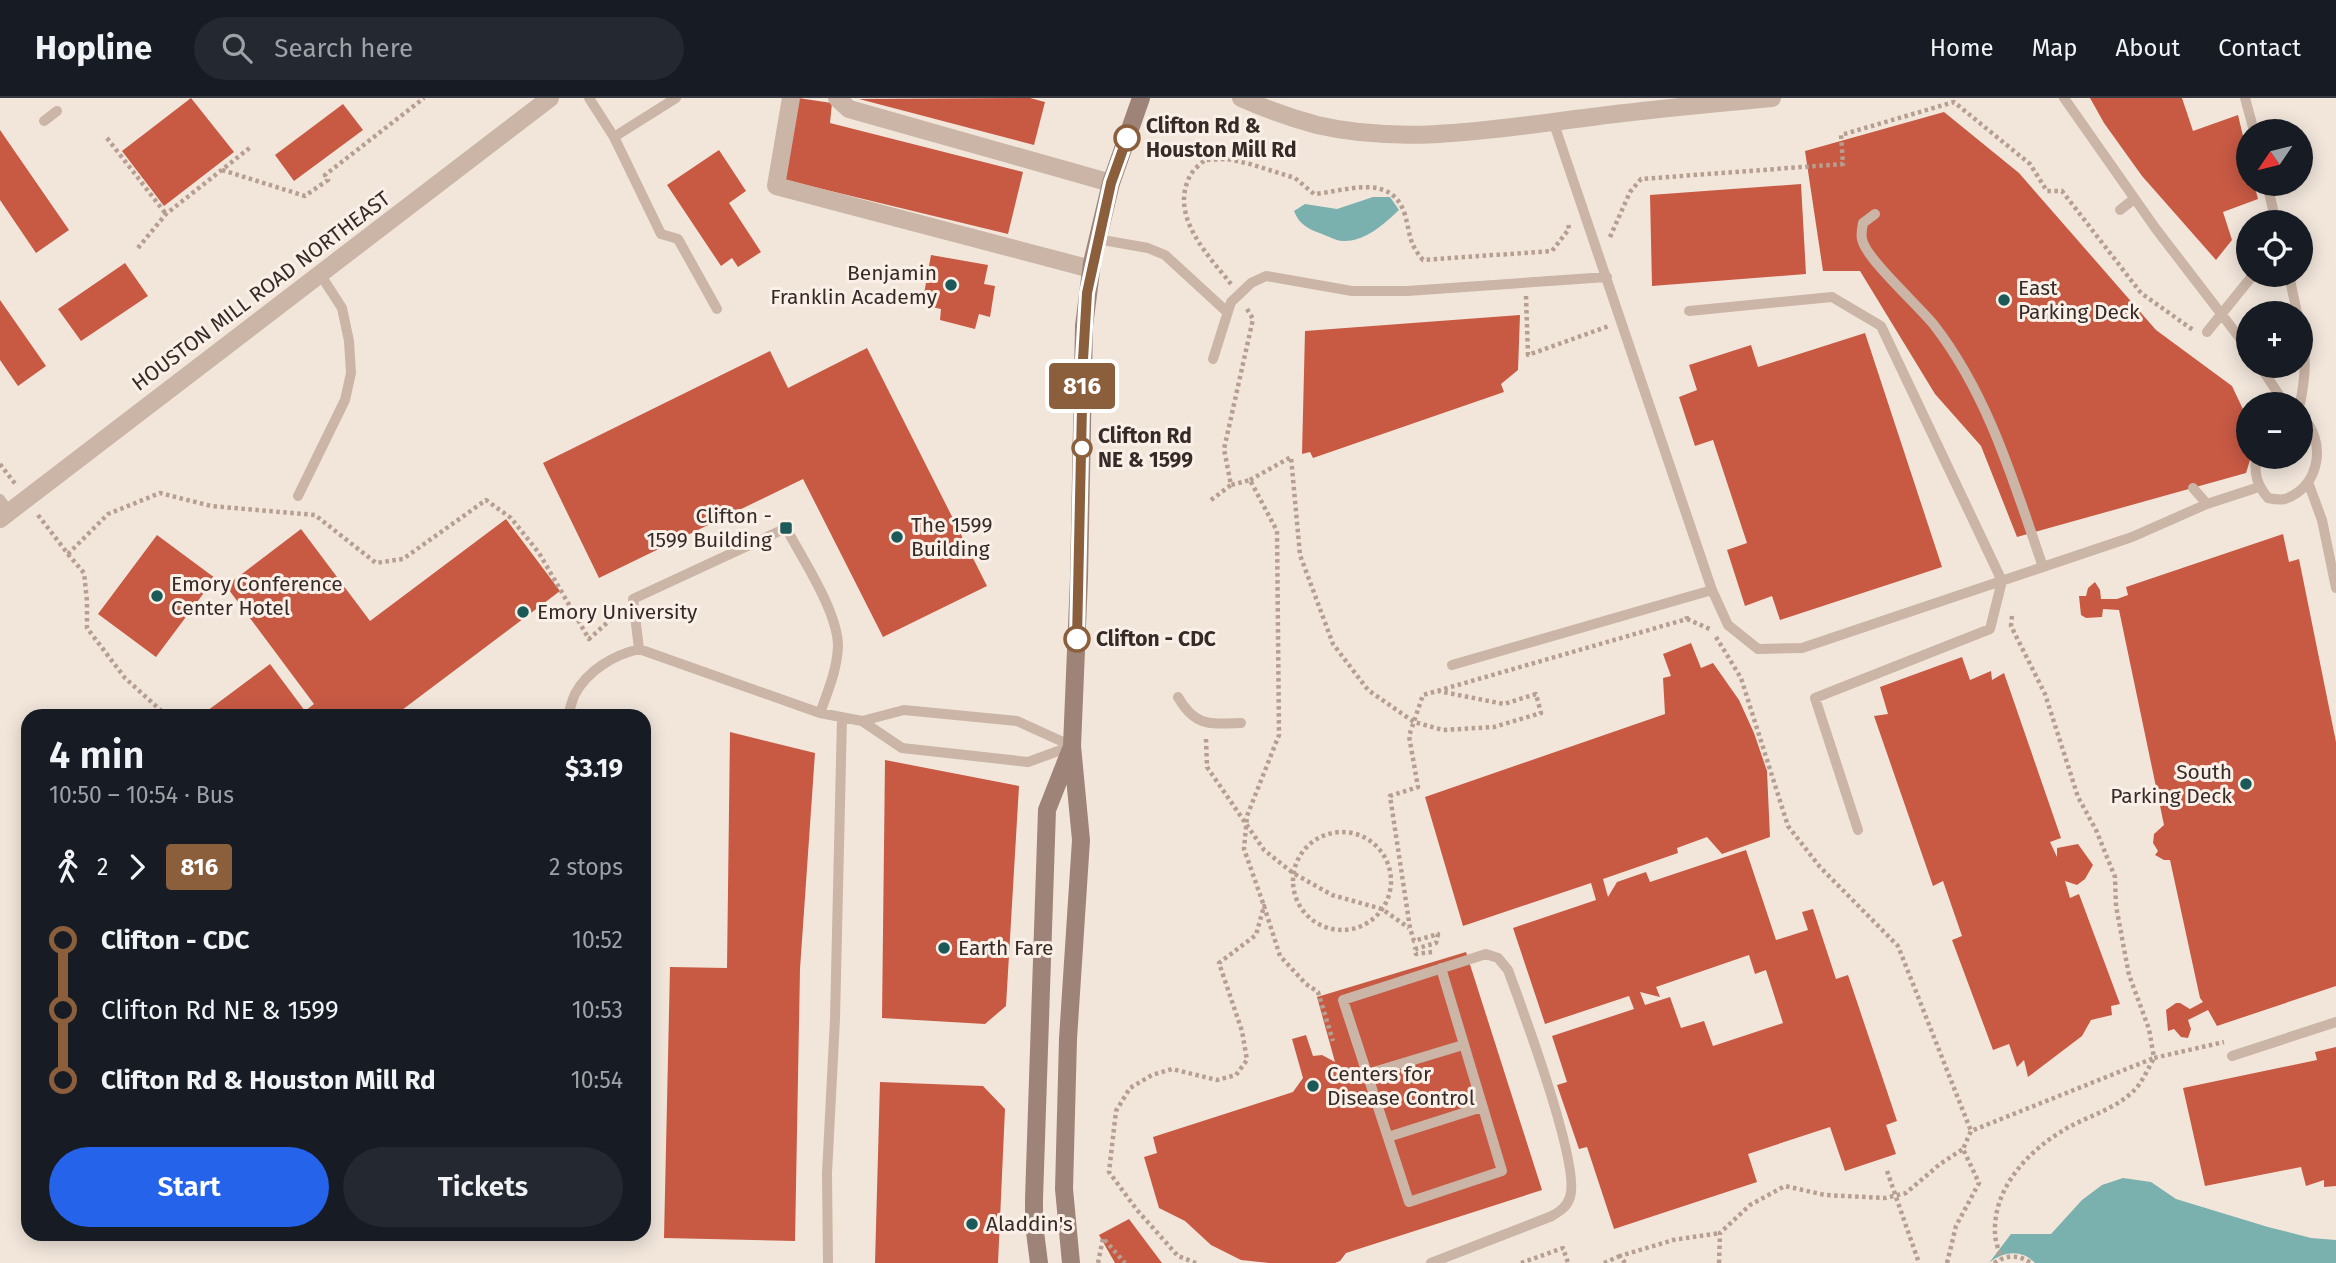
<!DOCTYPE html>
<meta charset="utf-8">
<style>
:root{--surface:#171b24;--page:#242831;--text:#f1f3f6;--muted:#9ea1a6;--line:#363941;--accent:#2563eb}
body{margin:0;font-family:"Fira Sans",sans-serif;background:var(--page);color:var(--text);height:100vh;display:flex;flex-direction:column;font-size:26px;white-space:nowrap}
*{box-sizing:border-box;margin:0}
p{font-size:23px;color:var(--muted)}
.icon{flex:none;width:38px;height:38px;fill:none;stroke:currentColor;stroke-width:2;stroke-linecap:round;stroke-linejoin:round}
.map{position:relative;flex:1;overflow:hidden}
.side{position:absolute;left:21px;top:611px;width:630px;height:532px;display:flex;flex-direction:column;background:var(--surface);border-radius:21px;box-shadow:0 4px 18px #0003}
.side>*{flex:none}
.badge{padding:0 14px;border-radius:5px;font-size:24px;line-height:46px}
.needle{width:46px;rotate:235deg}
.fabs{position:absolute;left:2236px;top:21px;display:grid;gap:14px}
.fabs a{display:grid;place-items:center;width:77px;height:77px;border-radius:50%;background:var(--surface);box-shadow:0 4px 18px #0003;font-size:35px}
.map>.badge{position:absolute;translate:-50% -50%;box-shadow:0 0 0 4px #fff}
.legs{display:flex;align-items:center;gap:10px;height:77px;padding:0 28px;font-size:23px}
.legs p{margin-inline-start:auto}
.headline{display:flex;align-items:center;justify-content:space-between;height:119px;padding:0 28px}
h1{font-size:38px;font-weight:600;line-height:52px}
.button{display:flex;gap:14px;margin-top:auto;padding:14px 28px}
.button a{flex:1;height:80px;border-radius:42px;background:var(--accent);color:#fff;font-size:28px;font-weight:600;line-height:80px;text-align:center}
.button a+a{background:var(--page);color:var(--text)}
ul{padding:0 28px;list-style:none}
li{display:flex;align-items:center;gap:24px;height:70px;font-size:26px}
li i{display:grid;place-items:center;width:10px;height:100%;margin:0 9px;background:currentColor}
li i::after{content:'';width:18px;height:18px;margin:-9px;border:5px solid;border-radius:50%;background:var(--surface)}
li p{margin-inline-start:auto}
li:first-child i{background:linear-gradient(#0000 50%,currentColor 0)}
li:last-child i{background:linear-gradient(currentColor 50%,#0000 0)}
header{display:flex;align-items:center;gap:42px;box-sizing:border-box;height:98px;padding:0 35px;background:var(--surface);border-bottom:2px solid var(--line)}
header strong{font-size:33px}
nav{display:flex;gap:38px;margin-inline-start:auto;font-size:24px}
.search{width:490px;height:63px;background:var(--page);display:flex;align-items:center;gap:18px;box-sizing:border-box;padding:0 24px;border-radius:38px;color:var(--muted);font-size:26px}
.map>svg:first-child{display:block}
</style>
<header>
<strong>Hopline</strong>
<div class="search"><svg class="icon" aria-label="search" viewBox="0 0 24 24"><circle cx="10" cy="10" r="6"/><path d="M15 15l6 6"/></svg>Search here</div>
<nav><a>Home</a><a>Map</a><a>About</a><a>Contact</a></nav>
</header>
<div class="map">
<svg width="2336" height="1165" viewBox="0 0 2336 1165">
<rect width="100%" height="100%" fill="#f2e6db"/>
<path fill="#7ab0ae" d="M1373 99H1390L1399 112C1384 126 1365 144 1343 143 1336 143 1328 138 1322 136 1308 131 1299 126 1294 113L1305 106 1337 111Z
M2123 1080 2151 1084 2176 1101 2268 1129 2311 1140 2336 1142V1165H2035C2022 1151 2003 1153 1989 1165L2011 1136H2051L2082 1102 2102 1087Z"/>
<path fill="#c85a44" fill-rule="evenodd" d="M191 0 234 54 164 108 122 53Z
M798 0 832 5 830 25 1023 74 1008 136 781 81Z
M1030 0 1045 4 1034 47 859 1Z
M2090 0H2182L2193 33 2238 17 2249 63V86H2254L2258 101 2223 114 2232 142 2216 162 2142 78 2104 25Z
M343 6 363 32 294 83 275 57Z
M1944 14 2019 75 2156 232 2232 288 2249 324V359H2251L2246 375 2017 439 1981 348 1935 296 1860 173H1823L1805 53Z
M0 32 69 132 36 155 0 102Z
M719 52 746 93 729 105 761 154 738 169 732 160 721 168 667 87Z
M1801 86 1806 176 1652 188 1650 97Z
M931 157 988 167 984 186 995 188 990 219 979 216 975 231 940 222 941 211 922 207Z
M125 165 148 198 81 243 58 211Z
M0 202 46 268 18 288 0 262Z
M1520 217 1518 272 1501 286 1504 294 1313 360 1310 354 1302 356 1305 233Z
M1865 235 1942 469 1780 522 1772 498 1745 508 1727 452 1747 445 1713 342 1695 348 1679 299 1697 292 1689 267 1751 247 1758 269Z
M867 250 987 488 883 539 803 381 599 480 543 365 770 253 788 290Z
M506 421 560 493 394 618H211L207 613 270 566 305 613 314 606 226 488 301 431 370 523Z
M2283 436 2289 464 2299 461 2336 644V888L2217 928 2208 912 2188 922 2191 931 2188 940 2181 939 2174 931 2168 933 2166 912 2176 905H2180L2190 911 2203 904 2200 900 2170 762H2164L2155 757 2158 753 2153 745 2154 736 2164 727 2119 512 2103 511 2102 519 2086 520 2081 517 2079 498H2086L2088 490 2095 484 2100 492 2101 501H2117L2128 497 2126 489Z
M157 437 215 480 156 559 98 516Z
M1691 545 1701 570 1713 565 1739 602 1754 635 1767 673 1770 739 1722 756 1707 739 1677 750 1678 755 1603 781 1608 799 1617 784 1646 774 1650 784 1746 752 1776 842 1808 832 1802 814 1813 811 1836 881 1848 877 1897 1023 1886 1027 1896 1056 1845 1073 1830 1029 1748 1056 1757 1084 1614 1131 1587 1049 1579 1051 1557 987 1567 984 1552 938 1634 911 1629 898 1545 926 1513 830 1596 802 1591 785 1463 828 1425 699 1665 616 1663 580 1671 578 1663 556ZM1749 857 1755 876 1766 872 1783 925 1713 948 1704 923 1681 930 1670 899 1645 907 1640 894 1660 899 1656 889Z
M1962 559 1970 582 1991 573 1992 582 2004 575 2061 740 2050 744 2057 759V750L2078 746 2093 767 2085 781 2077 787 2065 783 2070 800 2079 796 2120 906 2111 908 2112 917 2091 922 2082 938 2028 979 2024 962 2017 969 2009 946 1993 952 1952 842 1962 838 1943 783 1933 788 1874 618 1888 616 1880 589Z
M730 634 815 655 800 871 795 1143 664 1140 670 869 727 870Z
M885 662 1019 688 1006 908 985 926 882 920Z
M1466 854 1542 1092 1346 1155 1340 1163 1335 1165H1269L1241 1162 1211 1147 1185 1123 1159 1110 1144 1059 1157 1055 1153 1039 1293 994 1303 980 1292 941 1306 937 1313 958 1322 957 1335 964 1317 899Z
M2336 949V1088L2324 1089V1082L2306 1088 2301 1069 2205 1088 2183 990 2317 962 2315 954Z
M880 984 983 988 1005 1011 998 1165H875Z
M1129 1121 1162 1165H1115L1099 1137Z"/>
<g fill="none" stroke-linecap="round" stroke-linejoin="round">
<path stroke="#b69e91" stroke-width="4.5" stroke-dasharray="3.5 3.5" stroke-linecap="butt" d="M107 40 166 116
M222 72 305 98 328 82 325 77 424 0
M1610 139 1630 94 1641 81 1843 66 1841 37 1954 4 2030 66 2047 93H2062L2141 195 2193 232
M138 150 166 116 252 48
M1231 186C1208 157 1169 118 1190 78 1193 72 1200 66 1205 62L1227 61 1250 66 1295 80 1314 96C1347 93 1392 74 1405 117 1411 138 1408 144 1423 162L1552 153 1569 131 1568 125
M1526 198 1528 257 1609 228
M1247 211 1253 221 1224 351 1231 387 1250 382 1277 433 1279 637 1247 718 1244 751 1264 808
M0 366 16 387
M1250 382 1291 359 1300 457 1333 546 1368 592 1414 624 1443 632 1494 629 1541 615 1536 596 1504 606 1438 593
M1211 402 1231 387
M38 417 68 456 108 416 160 395 211 408 315 417 376 465 403 461 486 402 511 420 539 455 589 541 619 514
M68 456 84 475 87 503V530L125 580 167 618
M2012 518 2011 528 2045 596 2078 699 2096 732 2115 779 2116 808 2129 877 2149 931 2154 960 2224 944
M1687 521 1712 532
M1716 539 1741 580 1788 728 1820 769 1898 848 1971 1033
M1206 641 1207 669 1264 752 1293 775 1332 797 1382 811 1409 830
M1293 783a49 49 0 1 1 98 0a49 49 0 1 1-98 0Z
M1432 854 1416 856 1415 851 1436 845 1438 836 1414 843 1410 830 1390 698 1418 689 1409 638 1423 597 1687 521 1686 515
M1887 1073 1919 1165
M1098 1165 1103 1140 1125 1165
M1196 1165 1178 1158 1137 1112 1109 1074 1116 1013 1130 990 1152 977 1172 971 1217 982 1236 977 1247 962 1242 933 1219 865 1256 837 1264 808 1280 858 1306 886 1318 894 1333 943
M1521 1165 1563 1150 1568 1165
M1604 1165 1620 1158
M1625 1165 1620 1158 1673 1142 1720 1135
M1719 1165 1720 1135 1750 1107 1785 1088 1825 1097 1885 1100 1906 1095 1940 1066 1963 1051
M1947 1165 1956 1128 1979 1085 1963 1051 1971 1033 2154 960C2149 969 2144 980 2138 988 2121 1009 2091 1017 2069 1029 2031 1050 1993 1088 1995 1135 1995 1143 1999 1153 2001 1161
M1994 1165C2007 1157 2018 1156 2031 1165"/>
<path stroke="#cab5a7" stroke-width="10" d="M589 0 614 39 661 136 678 141 717 211
M2064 0 2156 131 2249 252
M2245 0 2254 33
M44 23 57 13
M1553 23 1712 492 1728 527 1758 551 1802 550 2132 439 2207 406 2259 389
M614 39 676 0
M2267 86 2276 124
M2120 112 2134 101
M1875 116 1863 125C1862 130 1861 137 1862 141 1865 160 1919 208 1934 227 1989 298 2014 385 2043 469
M1097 141 1148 150 1165 157 1226 213
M2289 177 2297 215
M1689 213 1832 199 1881 228 2002 483 1990 531 1815 600 1858 732
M2207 234 2253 177
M1213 261 1231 204 1251 185 1266 178 1352 193H1407L1607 179
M2260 268 2285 306
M2300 306C2305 281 2307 259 2301 234
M2244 320 2249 329
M2256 359C2254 376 2257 387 2268 400 2273 401 2280 402 2285 401 2321 389 2327 341 2301 318
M2308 384 2322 422 2336 490
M2193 390 2207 406
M298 398 345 302 351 275 349 243 342 210 320 176
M0 401 10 414
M1452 567 1712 492
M1178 599C1195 629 1210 626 1241 625
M820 615C828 593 837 572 838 548 838 514 802 460 786 430L633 501 639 551 820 615 862 623 902 650 1028 664 1072 648
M568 618C570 611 572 602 575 596 588 572 614 557 639 551
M862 623 904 612 1017 623 1072 648
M2232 958 2336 924
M1367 976 1463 947
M1388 1039 1482 1009
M828 1165 827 1075 835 921 842 619
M1431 1165 1552 1118C1560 1113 1567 1109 1570 1099 1581 1068 1522 910 1508 872L1498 860 1486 856 1343 902 1409 1104 1502 1073 1441 870"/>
<path stroke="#cab5a7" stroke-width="18" d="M791 0 776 88 1091 171
M837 0 849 11 1111 85
M1241 0C1266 11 1291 20 1317 27 1407 48 1501 30 1592 19 1652 11 1712 6 1772 0
M0 421 550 0"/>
<path stroke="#9e8378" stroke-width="18" d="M1039 1165 1034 1126V1101L1047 712 1071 651
M1071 1165 1064 1091 1068 941 1081 742 1072 648 1079 480 1084 228 1092 165 1111 85 1141 0"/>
</g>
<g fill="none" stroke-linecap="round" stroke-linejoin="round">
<defs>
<path id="line-1" d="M1077 541 1083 262 1087 195 1111 85 1127 40"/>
</defs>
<use href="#line-1" stroke="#fff" stroke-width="16"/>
<use href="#line-1" stroke="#8b5e3c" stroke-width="10"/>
</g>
<g fill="#fff" stroke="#8b5e3c" stroke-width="3.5">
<circle cx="1127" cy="40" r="12"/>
<circle cx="1082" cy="350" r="9"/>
<circle cx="1077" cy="541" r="12"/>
</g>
<g fill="#1c5959" stroke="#faf0e8" stroke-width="2.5">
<circle cx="951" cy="187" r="7"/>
<circle cx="2004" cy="202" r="7"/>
<rect x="779" y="423" width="14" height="14" rx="3.5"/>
<circle cx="897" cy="439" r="7"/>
<circle cx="157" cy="498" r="7"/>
<circle cx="523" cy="514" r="7"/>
<circle cx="2246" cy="686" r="7"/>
<circle cx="944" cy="850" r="7"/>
<circle cx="1313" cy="988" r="7"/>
<circle cx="972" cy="1126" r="7"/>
</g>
<g text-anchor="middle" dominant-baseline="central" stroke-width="6" stroke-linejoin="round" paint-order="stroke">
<g font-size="21" font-weight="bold" fill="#372b28" stroke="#faf0e8" text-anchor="start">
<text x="1146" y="28">Clifton Rd &amp;<tspan x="1146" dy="24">Houston Mill Rd</tspan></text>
<text x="1098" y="338">Clifton Rd<tspan x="1098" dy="24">NE &amp; 1599</tspan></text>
<text x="1096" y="541">Clifton - CDC</text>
</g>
<g font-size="21" fill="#372b28" stroke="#faf0e8" text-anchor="start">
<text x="937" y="175" text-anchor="end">Benjamin<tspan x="937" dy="24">Franklin Academy</tspan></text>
<text x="2018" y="190">East<tspan x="2018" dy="24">Parking Deck</tspan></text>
<text x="772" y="418" text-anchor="end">Clifton -<tspan x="772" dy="24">1599 Building</tspan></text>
<text x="911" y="427">The 1599<tspan x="911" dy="24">Building</tspan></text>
<text x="171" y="486">Emory Conference<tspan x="171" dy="24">Center Hotel</tspan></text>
<text x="537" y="514">Emory University</text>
<text x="2232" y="674" text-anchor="end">South<tspan x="2232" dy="24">Parking Deck</tspan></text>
<text x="958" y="850">Earth Fare</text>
<text x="1327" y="976">Centers for<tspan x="1327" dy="24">Disease Control</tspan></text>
<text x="986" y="1126">Aladdin's</text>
</g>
<g font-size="21" fill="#372b28" stroke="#faf0e8">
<text transform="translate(261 193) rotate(-37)">HOUSTON MILL ROAD NORTHEAST</text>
</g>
</g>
</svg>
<div class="fabs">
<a><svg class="needle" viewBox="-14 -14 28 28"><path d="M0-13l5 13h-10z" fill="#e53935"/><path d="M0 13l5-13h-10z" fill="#9ea1a6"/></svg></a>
<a><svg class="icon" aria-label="locate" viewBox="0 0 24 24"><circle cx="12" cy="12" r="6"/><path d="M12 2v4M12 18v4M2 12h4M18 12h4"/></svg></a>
<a>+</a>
<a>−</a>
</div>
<b class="badge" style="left:1082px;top:288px;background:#8b5e3c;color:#fff">816</b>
<section class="side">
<div class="headline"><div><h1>4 min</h1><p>10:50 – 10:54 · Bus</p></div><b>$3.19</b></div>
<div class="legs"><svg class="icon" aria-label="walk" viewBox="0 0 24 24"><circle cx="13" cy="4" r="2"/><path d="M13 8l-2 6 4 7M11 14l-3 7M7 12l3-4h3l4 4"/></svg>2<svg class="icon" aria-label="forward" viewBox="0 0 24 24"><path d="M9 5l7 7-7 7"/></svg><b class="badge" style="background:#8b5e3c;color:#fff">816</b><p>2 stops</p></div>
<ul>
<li><i style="color:#8b5e3c"></i><b>Clifton - CDC</b><p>10:52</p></li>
<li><i style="color:#8b5e3c"></i><span>Clifton Rd NE &amp; 1599</span><p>10:53</p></li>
<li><i style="color:#8b5e3c"></i><b>Clifton Rd &amp; Houston Mill Rd</b><p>10:54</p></li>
</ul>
<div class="button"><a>Start</a><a>Tickets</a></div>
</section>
</div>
